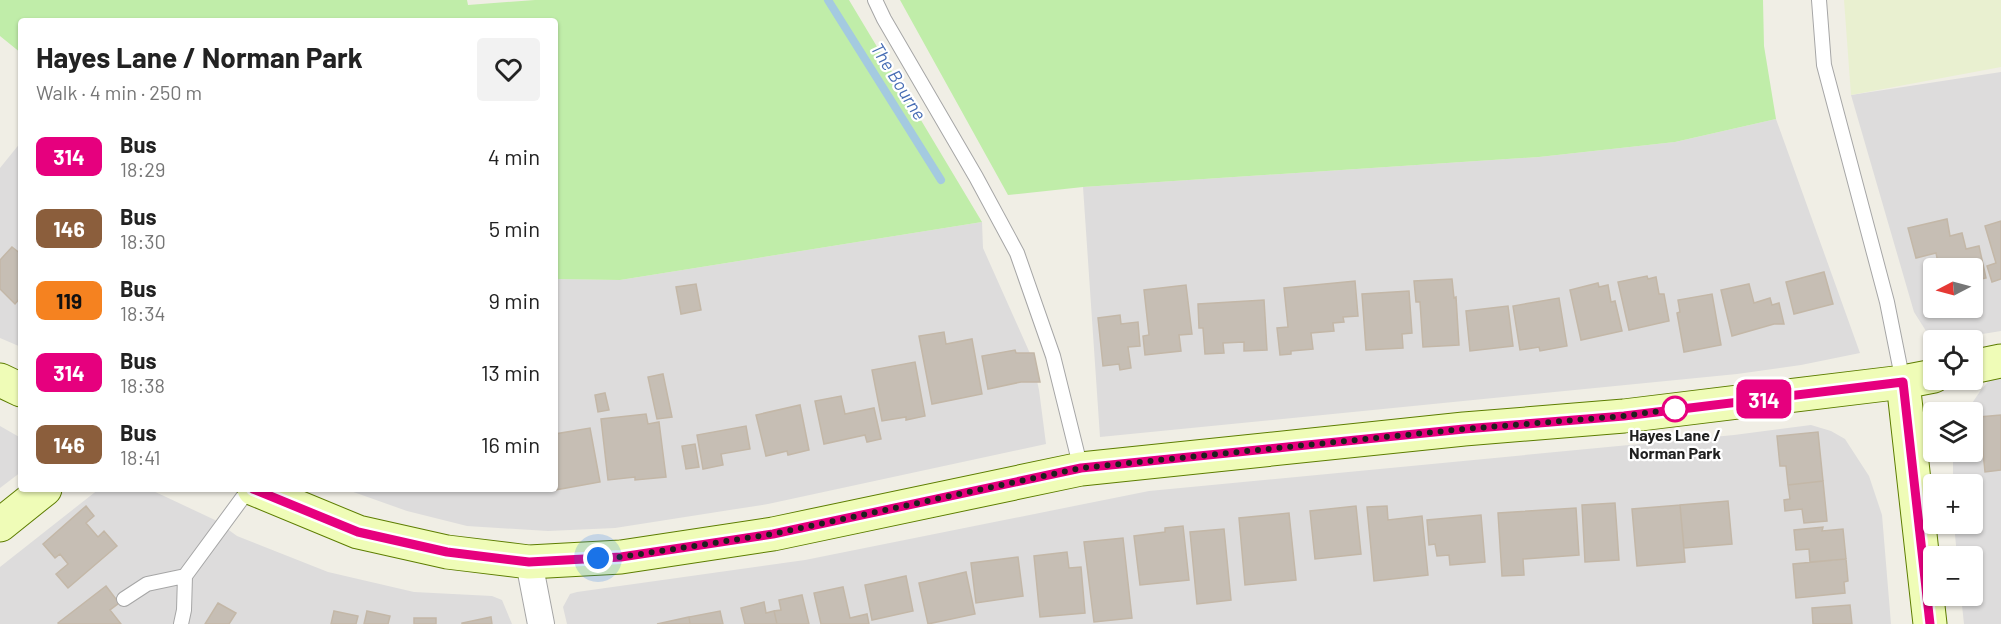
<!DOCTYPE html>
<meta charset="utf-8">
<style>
:root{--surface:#fff;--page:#f2f2f2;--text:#222;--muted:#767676}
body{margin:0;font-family:Barlow,sans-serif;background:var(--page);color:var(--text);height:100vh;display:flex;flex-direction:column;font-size:22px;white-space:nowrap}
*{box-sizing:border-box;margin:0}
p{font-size:20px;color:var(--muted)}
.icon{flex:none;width:33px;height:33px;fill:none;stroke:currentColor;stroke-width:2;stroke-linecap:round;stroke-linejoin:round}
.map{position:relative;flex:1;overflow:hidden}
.details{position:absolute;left:18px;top:18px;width:540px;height:474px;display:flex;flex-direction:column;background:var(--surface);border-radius:6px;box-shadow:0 2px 4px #0004}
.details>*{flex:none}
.badge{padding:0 12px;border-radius:9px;font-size:21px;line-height:39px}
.needle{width:39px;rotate:264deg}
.buttons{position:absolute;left:1923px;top:258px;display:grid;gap:12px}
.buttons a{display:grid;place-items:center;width:60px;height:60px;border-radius:6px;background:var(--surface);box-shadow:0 2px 4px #0004;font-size:30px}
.you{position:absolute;width:30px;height:30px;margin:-15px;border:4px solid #fff;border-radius:50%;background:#1a73e8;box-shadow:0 0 0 9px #1a73e833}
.map>.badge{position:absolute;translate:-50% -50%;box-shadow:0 0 0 3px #fff}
.round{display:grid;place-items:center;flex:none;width:63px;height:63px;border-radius:6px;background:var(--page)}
.headline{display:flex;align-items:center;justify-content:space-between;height:102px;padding:0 18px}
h1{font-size:28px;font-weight:700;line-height:45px}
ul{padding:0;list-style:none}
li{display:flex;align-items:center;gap:18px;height:72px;padding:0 18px}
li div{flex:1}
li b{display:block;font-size:22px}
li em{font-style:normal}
li .badge{min-width:66px;font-weight:700;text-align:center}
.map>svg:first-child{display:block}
</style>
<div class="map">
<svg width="2001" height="624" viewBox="0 0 2001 624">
<rect width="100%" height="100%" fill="#f0eee5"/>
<path fill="#dddcdc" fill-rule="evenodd" d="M2001 72V331L1933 342 1914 312 1851 95ZM1934 268H1972V308H1934Z
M1776 119 1860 353 1801 365 1737 374 1100 437 1083 187 1539 157 1675 142Z
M21 142V347L0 338V168Z
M982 222 983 248 1032 358 1039 390 1046 444 768 504 615 528 548 531 467 526 407 511 345 489H555V279L620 280Z
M2001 366V624H1964L1961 596H1972V556H1957L1954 524H1972V484H1953V459L1955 452H1972V412H1966L1981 390Z
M1811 425 1831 431 1845 439 1869 476 1882 515 1891 624H567L563 607 570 594 577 592 805 560 1149 491 1734 435Z
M0 426 21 438V472L0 488Z
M99 489H149L215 520 237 536 328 572 414 592 492 596 502 600 512 624H0V567Z"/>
<path fill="#e9f0d0" d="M1844 0H2001V67L1851 95Z"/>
<path fill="#c0eda9" d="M0 0H467L468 5 535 0H849L982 222 620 280 555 279V21H21V53L0 36Z
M900 0H1763L1764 46 1776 119 1675 142 1539 157 1083 187 1008 195Z"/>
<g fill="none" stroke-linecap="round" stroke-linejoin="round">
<path stroke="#a4cae0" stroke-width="8" d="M828 0 941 180"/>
</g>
<path fill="#c6beb4" stroke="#c3b7a7" stroke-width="1.5" d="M1947 219 1950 236 1962 233 1966 249 1979 246 1986 278 1972 281V268H1939L1936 253 1916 258 1908 228Z
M2001 221V279L1992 282 1987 266 1996 263 1985 226Z
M12 247 21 254V297L15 304 0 289V260Z
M1824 272 1833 304 1794 314 1786 282Z
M1647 276 1648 279 1656 277 1659 294H1664L1669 321 1629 330 1618 282Z
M1452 279 1454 298 1456 297 1459 345 1423 347 1420 302H1416L1414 281Z
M1355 281 1358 316 1343 317 1344 322 1333 323 1334 331 1311 333 1313 349 1291 351V354L1280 355 1277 328 1288 327 1284 288Z
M1598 283 1599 287 1608 285 1611 302 1615 301 1622 331 1581 340 1570 290Z
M696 284 701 310 681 314 676 287Z
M1749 284 1754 303 1770 298 1772 305 1779 303 1784 324H1774L1732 336 1721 290Z
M1186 285 1192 334 1179 335 1181 351 1145 355 1143 336 1149 335 1144 290Z
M1409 291 1412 333 1402 334 1403 348 1366 350 1362 294Z
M1712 294 1721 345 1684 352 1677 313 1680 312 1678 300Z
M1559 298 1567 346 1540 351 1539 347 1520 350 1513 306Z
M1264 300 1267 350 1244 351V342L1223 343 1224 353 1205 354 1203 328H1199L1198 304Z
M1508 306 1513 346 1470 351 1466 311Z
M1120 315 1121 324 1138 322 1140 346 1128 347 1131 368 1120 370 1119 364 1103 366 1098 318Z
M944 332 946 344 972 339 982 394 932 404 919 336Z
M1015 350 1016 353H1034L1040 382H1021L988 389 982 356Z
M915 362 925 416 906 420V417L882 421 872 370Z
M663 374 672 417 657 419 648 377Z
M605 393 609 410 598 412 595 395Z
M841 396 845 414 874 408 881 439 867 442 865 435 824 444 815 401Z
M800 405 809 450 788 455 787 451 766 456 756 415Z
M646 414 648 424 659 422 666 477 635 480V477L608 480 601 419Z
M2001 415V470L1985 472 1982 442H1975L1974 429 1980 428 1979 417Z
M746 426 750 449 721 454 723 465 703 469 697 435Z
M590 428 600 482 555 490V434Z
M1818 432 1823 481 1788 485 1786 466H1780L1777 436Z
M695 444 699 467 686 469 682 446Z
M1823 481 1827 521 1804 523 1802 509 1785 511 1784 500 1790 499 1788 485Z
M1728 501 1732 544 1684 548 1680 505Z
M1615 503 1619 560 1585 562 1582 505Z
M1680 505 1685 562 1637 566 1632 509Z
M86 506 94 516 86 523 98 537 104 531 117 546 68 588 56 574 68 564 60 554 55 558 43 544Z
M1356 506 1361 554 1315 559 1310 511Z
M1387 506 1388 520 1422 516 1428 575 1374 581 1367 507Z
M1576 508 1579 555 1523 559 1524 575 1502 576 1498 513Z
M1289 513 1296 580 1245 585 1239 518Z
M1481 515 1485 562 1450 565 1449 555 1437 556 1435 544 1429 545 1427 520Z
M1183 526 1189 580 1140 585 1134 536 1165 532V528Z
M1823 527 1822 531 1843 529 1846 559 1810 562 1809 549 1796 550 1794 530Z
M1224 529 1231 600 1197 604 1190 532Z
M1123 538 1132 618 1094 622 1084 542Z
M1067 552 1069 568 1081 567 1085 613 1040 617 1034 556Z
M1018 557 1023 596 976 603 971 563Z
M1846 559 1848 581 1844 582 1845 593 1796 598 1793 564Z
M966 572 975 614 928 624 919 583Z
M906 576 913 611 872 620 865 585Z
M106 586 119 603 110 610 121 624H59L58 623Z
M843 587 850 618 867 614 869 624H821L814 593Z
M802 595 809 624H777L774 611 781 610 779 600Z
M764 602 766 613 774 611 777 624H745L741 608Z
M218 603 236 613 229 624H205Z
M1850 605 1852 624H1813L1812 608Z
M334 611 358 616 356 624H331Z
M367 611 390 616 388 624H364Z
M720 611 723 624H690L689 617Z
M491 617 492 624H462V623Z
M689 617 690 624H657Z
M414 618H436V624H414Z"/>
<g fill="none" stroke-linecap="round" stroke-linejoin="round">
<defs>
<path id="lane" d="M875 0 884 19 976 177 1017 253 1053 356 1081 469
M1819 0 1824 65 1887 302 1903 382
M124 599 147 584 185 576 249 489
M181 624 184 610 185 576"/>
<path id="street" d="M529 562 541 624"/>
<path id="secondary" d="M1972 367 2001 361
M0 380 21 390
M1903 382 1930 624
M254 489 358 532 447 552 529 562 621 557 773 534 1081 469 1464 429 1624 416 1903 382 1934 376
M0 525 45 489"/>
</defs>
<use href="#lane" stroke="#a6a6a6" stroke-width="16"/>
<use href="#street" stroke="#a6a6a6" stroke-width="28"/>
<use href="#secondary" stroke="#5d7d00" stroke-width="35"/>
<use href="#lane" stroke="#fff" stroke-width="14"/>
<use href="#street" stroke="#fff" stroke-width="26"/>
<use href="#secondary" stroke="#effcb7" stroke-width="33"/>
</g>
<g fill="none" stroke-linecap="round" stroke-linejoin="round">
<defs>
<path id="line" d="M253 489 358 532 447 552 529 562 621 557 773 534 1081 468 1464 429 1624 416 1903 382 1930 624"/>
</defs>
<use href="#line" stroke="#fff" stroke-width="14"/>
<use href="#line" stroke="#e6007e" stroke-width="9"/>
<path stroke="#1f1f1f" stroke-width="6" stroke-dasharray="0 10.8" d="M598 558 621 557 773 534 1081 468 1464 429 1624 416 1675 409"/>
</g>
<circle fill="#fff" stroke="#e6007e" stroke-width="3" cx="1675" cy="409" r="12"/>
<g text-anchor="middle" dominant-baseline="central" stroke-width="4.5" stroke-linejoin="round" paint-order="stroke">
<g font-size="16" font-weight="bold" fill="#1f1f1f" stroke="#fff">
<text x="1675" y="434">Hayes Lane /<tspan x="1675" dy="18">Norman Park</tspan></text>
</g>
<g font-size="18" font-style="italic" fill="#476db4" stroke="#fff">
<text transform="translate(899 81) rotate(58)">The Bourne</text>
</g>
</g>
</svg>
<div class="buttons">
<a><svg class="needle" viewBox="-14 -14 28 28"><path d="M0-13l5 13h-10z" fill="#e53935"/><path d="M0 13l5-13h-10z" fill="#767676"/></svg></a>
<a><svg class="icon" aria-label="locate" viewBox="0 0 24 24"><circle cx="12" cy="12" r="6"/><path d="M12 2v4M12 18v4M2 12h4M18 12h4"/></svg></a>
<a><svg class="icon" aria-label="layers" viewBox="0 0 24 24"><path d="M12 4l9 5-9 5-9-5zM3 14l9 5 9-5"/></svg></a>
<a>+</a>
<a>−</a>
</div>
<div class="you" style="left:598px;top:558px"></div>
<b class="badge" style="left:1764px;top:399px;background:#e6007e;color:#fff">314</b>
<section class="details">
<div class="headline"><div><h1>Hayes Lane / Norman Park</h1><p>Walk · 4 min · 250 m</p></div><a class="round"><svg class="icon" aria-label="heart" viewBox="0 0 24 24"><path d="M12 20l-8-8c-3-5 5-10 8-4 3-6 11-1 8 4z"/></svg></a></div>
<ul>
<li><span class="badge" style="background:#e6007e;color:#fff">314</span><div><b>Bus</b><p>18:29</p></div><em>4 min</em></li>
<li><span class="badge" style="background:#8b5e3c;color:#fff">146</span><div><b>Bus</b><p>18:30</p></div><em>5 min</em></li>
<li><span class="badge" style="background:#f58220;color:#111">119</span><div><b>Bus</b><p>18:34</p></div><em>9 min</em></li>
<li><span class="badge" style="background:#e6007e;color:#fff">314</span><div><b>Bus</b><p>18:38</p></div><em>13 min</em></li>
<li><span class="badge" style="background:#8b5e3c;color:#fff">146</span><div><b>Bus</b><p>18:41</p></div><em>16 min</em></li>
</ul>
</section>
</div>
